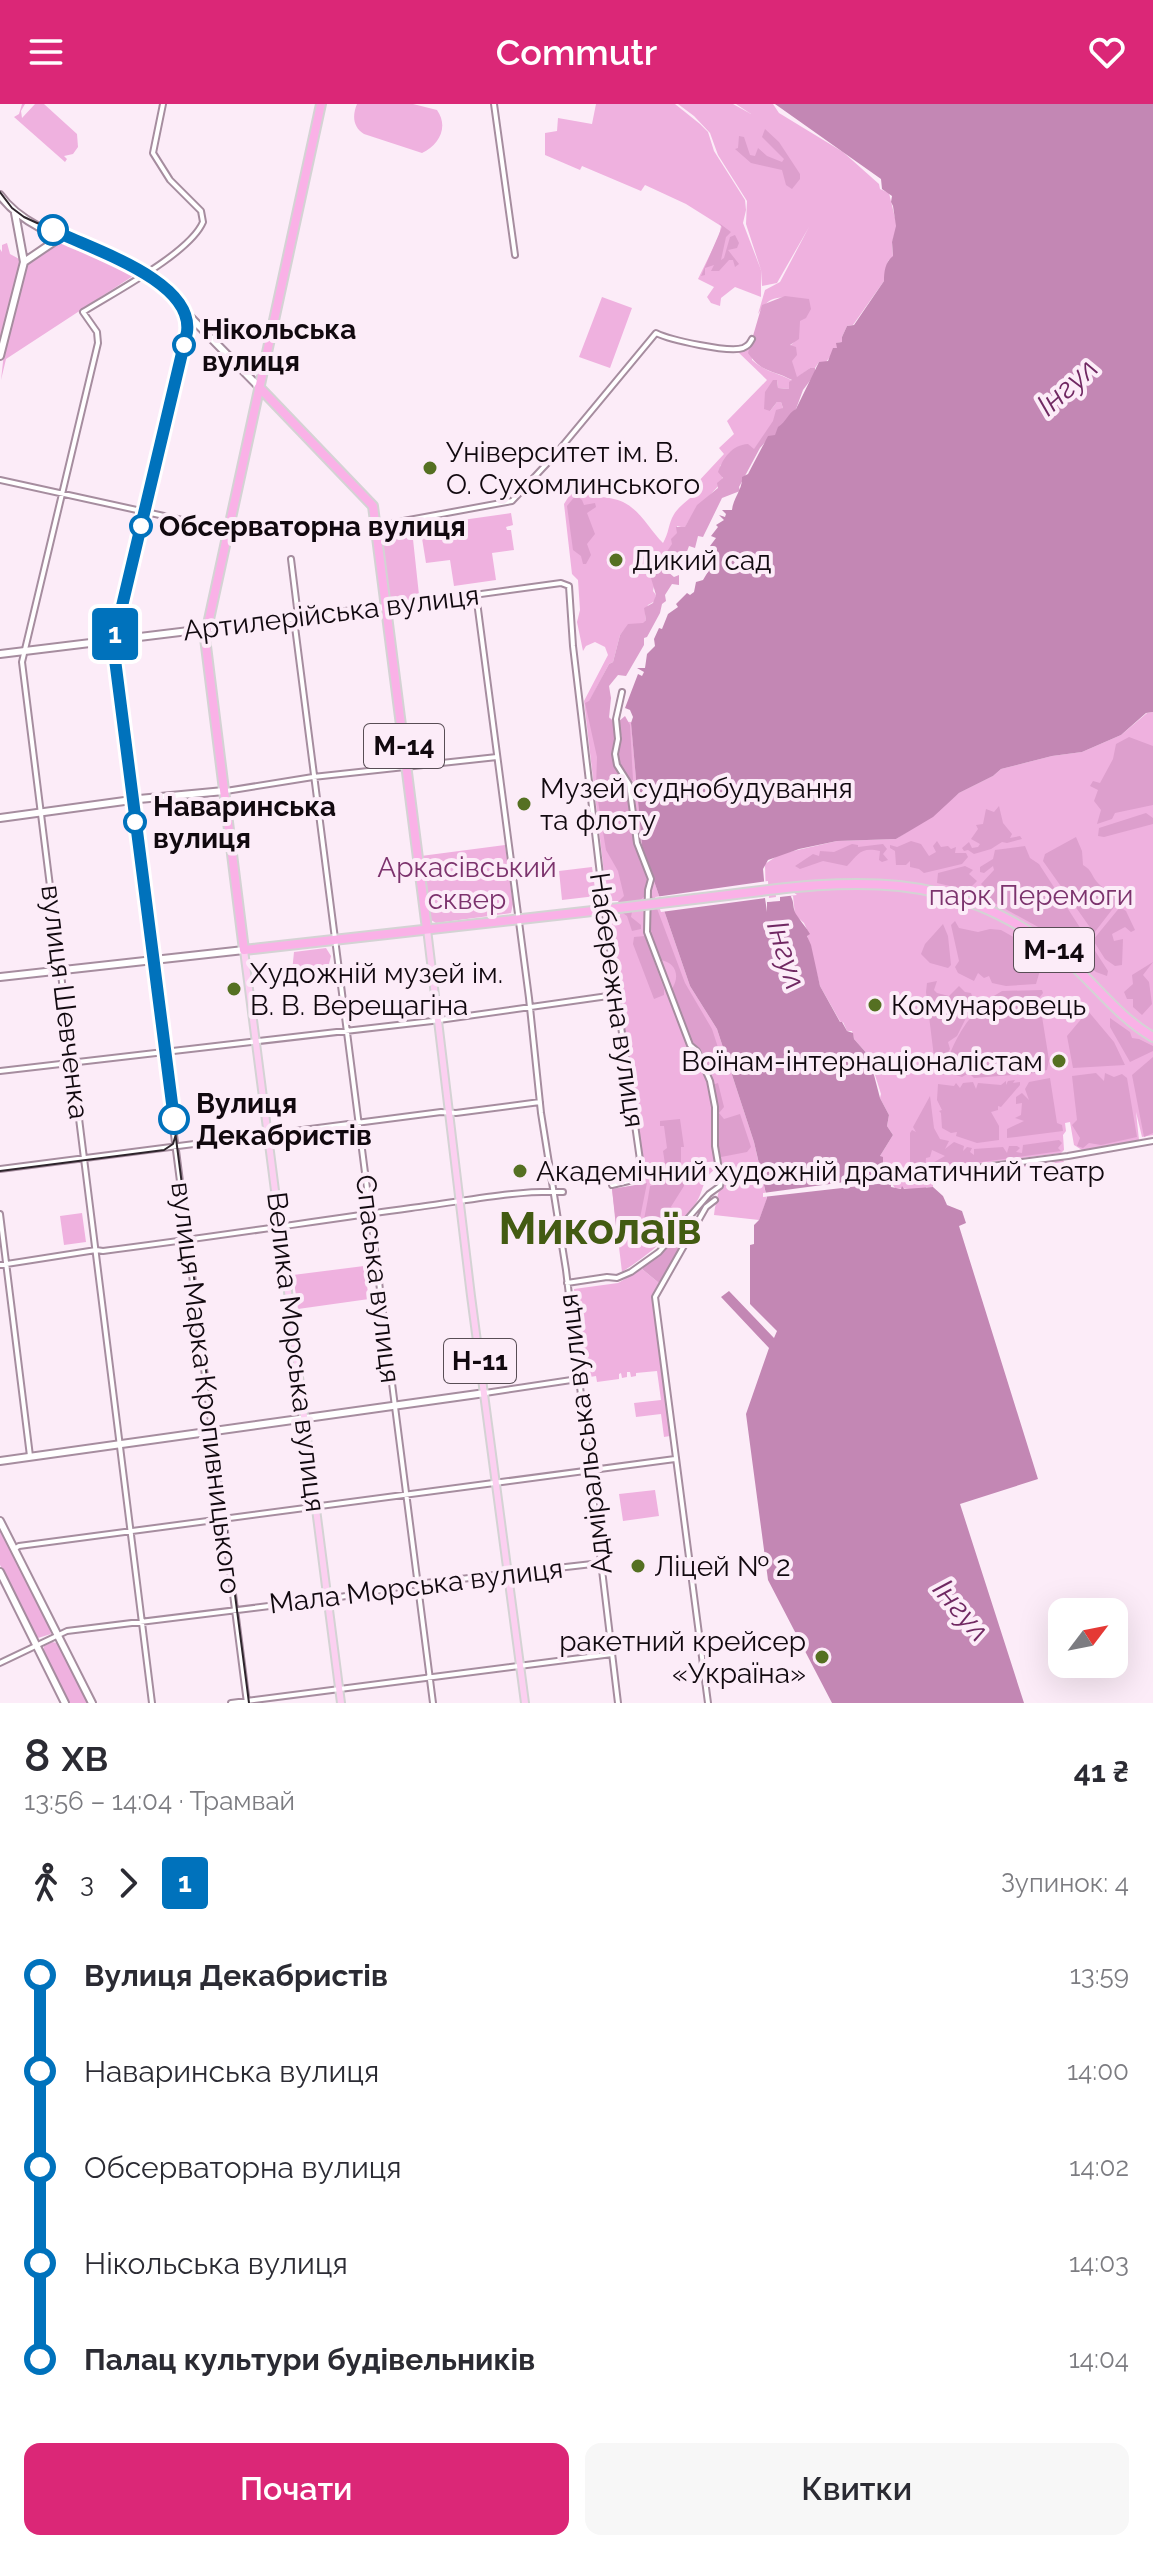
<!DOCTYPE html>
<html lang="uk">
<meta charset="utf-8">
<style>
:root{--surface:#fff;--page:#f7f7f7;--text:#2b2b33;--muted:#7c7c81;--accent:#db2777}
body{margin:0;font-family:Raleway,sans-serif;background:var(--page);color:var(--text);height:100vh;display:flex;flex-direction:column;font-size:30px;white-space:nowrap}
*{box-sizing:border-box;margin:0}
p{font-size:26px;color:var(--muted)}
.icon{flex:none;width:44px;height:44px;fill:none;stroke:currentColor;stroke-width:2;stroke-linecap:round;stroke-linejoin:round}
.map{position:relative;height:1599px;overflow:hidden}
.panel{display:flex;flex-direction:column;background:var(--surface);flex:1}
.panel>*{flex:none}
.badge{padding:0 16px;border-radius:6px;font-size:28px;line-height:52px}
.needle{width:52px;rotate:58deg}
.controls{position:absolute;left:1048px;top:1494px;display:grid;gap:16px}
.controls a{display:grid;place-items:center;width:80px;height:80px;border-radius:16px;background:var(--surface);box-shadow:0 8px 32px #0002;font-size:40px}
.map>.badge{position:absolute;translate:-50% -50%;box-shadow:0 0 0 4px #fff}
.legs{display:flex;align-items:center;gap:12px;height:88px;padding:0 24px;font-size:26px}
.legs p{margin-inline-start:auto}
.overview{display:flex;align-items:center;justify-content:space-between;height:136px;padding:0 24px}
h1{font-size:44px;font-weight:600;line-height:60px}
.action{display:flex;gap:16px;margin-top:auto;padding:16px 24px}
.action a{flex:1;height:92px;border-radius:16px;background:var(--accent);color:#fff;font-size:32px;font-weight:600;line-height:92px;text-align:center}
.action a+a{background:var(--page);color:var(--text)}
ul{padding:0 24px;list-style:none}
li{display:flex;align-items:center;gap:28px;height:96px;font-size:30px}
li i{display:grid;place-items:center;width:12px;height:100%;margin:0 10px;background:currentColor}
li i::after{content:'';width:20px;height:20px;margin:-10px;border:6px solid;border-radius:50%;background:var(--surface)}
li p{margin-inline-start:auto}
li:first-child i{background:linear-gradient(#0000 50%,currentColor 0)}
li:last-child i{background:linear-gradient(currentColor 50%,#0000 0)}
header{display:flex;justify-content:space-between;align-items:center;height:104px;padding:0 24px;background:var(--accent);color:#fff;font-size:36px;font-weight:600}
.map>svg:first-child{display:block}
</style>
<header><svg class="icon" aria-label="menu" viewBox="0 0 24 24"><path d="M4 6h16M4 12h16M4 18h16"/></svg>Commutr<svg class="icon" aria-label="heart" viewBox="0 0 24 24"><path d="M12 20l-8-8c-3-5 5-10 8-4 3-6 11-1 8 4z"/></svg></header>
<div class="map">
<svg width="1153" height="1599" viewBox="0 0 1153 1599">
<rect width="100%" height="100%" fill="#fcecf8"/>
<path fill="#efb1df" d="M22 0H25L21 7 22 14 35 0H44L77 30 78 43 73 50 64 52 67 55 65 58 14 13 19 10Z
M357 0H413L437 6C449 23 439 41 422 49L364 30C353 23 352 12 357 0Z
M596 0H675L700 20 708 28 714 47 745 96 746 106 743 119 761 166 746 120 747 97 718 51 710 29 694 12 678 0H733L751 10 736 0H773L779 9 843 48 879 80 880 85 889 89 897 122 892 139 893 153 888 157 884 177 853 221 847 222 842 233V238L837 239V244L826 258H819L815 264H810L797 274 793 266 790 242 794 238 788 194C773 192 766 197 758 210L765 186 780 178 809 123 777 179 762 182 761 166V193L735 183 721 194 720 202 711 199 707 193 714 183 698 175 719 132 721 122 686 100 645 81 641 87 582 62 580 66 545 51V29L557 27 558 14 592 20Z
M62 137 125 165 133 172 6 255 1 276 4 249 27 157Z
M7 139 10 150 21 156 0 238V145L2 148V141Z
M602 193 632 204 610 264 579 253Z
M751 243 752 256C769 270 775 267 793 277L789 285 778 284 777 276 770 307 777 298H781L783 304 754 346 727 353 720 362 723 376C711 392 694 404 685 424L677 422V429L682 434 658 463 653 487 656 491 655 497 648 501 645 508 646 516 643 520H629L620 531 613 558 609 560 589 598 614 617 631 618 642 742 690 882 717 925 754 1038 767 1095 759 1116 714 1111C716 1091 725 1077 719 1057L687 1060 688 1067 714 1063V1066C702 1075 704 1087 696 1099 678 1126 650 1150 622 1168L612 1085 646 1080 608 815 611 812H620L618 797H610L607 795 584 597 608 551 605 543 595 538 586 542 583 547 577 518 580 506 578 476 572 470 564 400 574 384C586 394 608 391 623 398 640 406 650 426 663 439 669 428 668 423 672 414 678 401 690 396 700 385L696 380 724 350 719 344 734 330 727 317 767 276 737 247Z
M511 409 513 421 506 423 507 426H511L514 446 492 449 496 476 454 482 450 456 426 459 420 422Z
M408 421 412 426 419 491 417 495 394 499 388 493 380 429 383 425Z
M1153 608V1031L1142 1033 1136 1008 1139 1036 1082 1046 1074 1041 1070 1018 1065 1019 1066 1027 1063 1031 1064 1046 1061 1049 895 1070 894 1068 889 1069 880 1052 893 1031 887 1022 889 1011 880 994 881 990 869 952 854 935 852 927H847L843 918 841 919 820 882 807 831 809 830 804 819 795 811 793 792 766 798 765 760 780 750 837 737 896 735 930 713 959 689 993 672 1001 665 1052 652 1082 648 1121 631 1147 609Z
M505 741 513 800 511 809 436 819 431 816 421 752Z
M592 763 596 792 562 796 559 767Z
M326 844 331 852 328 864 292 868 294 848Z
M1063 1056 1064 1058 933 1074V1083H926V1086L895 1084 891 1078Z
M82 1109 86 1138 64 1141 60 1112Z
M364 1162 369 1195 298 1205 293 1171Z
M642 1165 659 1179 653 1190 670 1332 664 1333 661 1310 636 1313 634 1299 661 1296 657 1267 636 1269V1272L631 1273 630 1268H627V1273L622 1274 621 1269 619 1270V1275L597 1278 596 1272 584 1274 574 1185 618 1179Z
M655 1386 659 1412 623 1417 619 1390Z
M0 1423 50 1522 51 1530 38 1534 34 1530 0 1461Z
M52 1538 58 1539 89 1599H69L43 1548 44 1542Z"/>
<path fill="#dd9fcd" d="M765 25 779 38 800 70V75L792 85 786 81 782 66 751 59 735 45 738 44 739 32 744 33 750 51 755 52 758 44 767 52 782 58 784 55 762 33Z
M719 119 731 128 726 133 721 156 724 154 730 133 735 131 739 139 737 144 728 146 739 160 735 163 733 156H729L719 167H711L714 161 705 164V171L701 172 722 123Z
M785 192 809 195 811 205 806 214 800 217 799 235 790 241 796 243 797 251 792 257 797 273 810 264H815V270L803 286 796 305 775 332 767 336 760 344 739 383 740 387 722 394 703 433 698 432 695 444 689 442 683 458 678 457 668 468 674 473 679 471V481L672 480 665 491 666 497 662 500 660 509 647 533 644 534V541L626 572 618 571 609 582 611 594 609 614 615 619 617 636 614 662 627 681 631 718 640 758 648 772 645 792 633 802 631 813 641 821V825L632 827 627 812 620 807 619 797 624 792 618 767 606 746 596 685 597 653 585 599 589 597 609 560 613 558 620 531 628 520 643 519 646 516 644 504 653 499 656 491 651 474C658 463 664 451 672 440L671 435 677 429 676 423H685L697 401 718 384 717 379 723 374 718 368C723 354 732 341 748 340L754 345 773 317 776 306 783 304 781 298H777L770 307 764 305 765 288 773 276H777L778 284 789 285V278L792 276C774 266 761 269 748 249L762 201Z
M576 391 582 396 584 401 595 399 596 403 587 409 595 430 587 440 591 451 586 460H583L581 452 573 446 567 402Z
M625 612 630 621 633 676 629 677C618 662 613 649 622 632L618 626V618Z
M1129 633 1153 642V701L1115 709 1112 715 1097 720 1101 706 1094 697 1098 686 1090 682 1093 677 1100 679 1113 655 1116 640Z
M999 702 1003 719 1012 730 1010 734 1020 732 1022 735 1007 739 1002 738 991 745 974 750 968 746 964 747 962 744 969 738 972 744 978 743 980 740 971 735 978 725 976 721 983 720 986 705 994 708Z
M1146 709 1153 714V720L1104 733 1098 732 1099 724Z
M1076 733 1082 747 1083 761C1092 766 1091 771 1097 778 1106 788 1112 784 1118 798L1094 829 1043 757 1045 750Z
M911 737 921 740 929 752 936 748 933 742 937 737 941 743 948 742 951 745 956 743 955 749H966L968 753 962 760 924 769 919 765 910 763V757L906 761H896L895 747 890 744V741L897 743Z
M852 740 858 741V743L883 740 887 745 883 750 888 756 882 758 879 756 880 747C860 743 859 750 847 762L823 757 800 765 795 762 813 750 819 752 820 747 834 748Z
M1025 742 1030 754 1039 760 1108 867 1107 872 1096 868 1049 829 980 791 985 784 981 780 994 766 993 762 984 769 980 768V763L993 755 995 746Z
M965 762 973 766 969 770 977 777 972 782 971 787 937 779 938 769Z
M650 786 685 879 712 925 724 962 717 966 708 967 699 945 690 938 671 886C681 873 676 858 660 856L649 828Z
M1120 803 1126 807 1135 826 1131 828 1125 823 1112 830 1114 837 1123 835 1122 861 1115 862 1105 855 1093 836Z
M955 817 959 824 978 828 990 825 1001 826 1035 845 1041 863 1036 880 1006 882 992 879 989 872 984 874 978 869 974 877 958 869 955 863 959 857 951 821Z
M943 820 948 832 951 861 948 864 930 859 921 850 925 840Z
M645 832 664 885V891L654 895 633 840 634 833Z
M1153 858 1143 871 1149 878 1152 900 1142 911 1133 903V895H1127L1124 888 1133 880 1132 871Z
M937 877 934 886 937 889 949 892 959 882 965 888 971 889 974 898 957 932 948 938 950 945 936 969 926 888 927 879Z
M1042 886 1043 889 1039 894 1049 956 1047 966 1035 969 974 974 969 969 962 973 949 969 941 971 942 966 947 965C947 951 959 929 968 917 974 910 977 910 979 901L1002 887Z
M1088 907 1114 938 1125 961 1073 964 1067 932Z
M1110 914 1130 928 1132 934 1139 935 1153 942V947L1130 958 1110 923Z
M1153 953V1029L1144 1033 1132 971Z
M1096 969 1104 977 1105 969 1114 973 1122 970 1127 974 1137 1033 1101 1041 1089 1039 1083 1044 1077 1042 1080 1034 1072 1021 1077 1016 1072 972Z
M1050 974 1057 1019 1062 1021 1063 1027 1007 1034V1025L1024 1017 1015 1014 1021 1011 1022 999 1016 1000V993L1022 989 1029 996 1025 985 1029 978Z
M1015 976 1013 979 1020 978V981L1001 1003 998 1002V1006L991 1008 999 1022V1036L977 1039 956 1032 957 1028 951 1029 942 1024 941 1009 939 1007 942 1006 937 996 938 980 954 982 956 979 960 984 963 979 973 978 976 985 978 979 1001 981 1006 977V981L1008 977Z
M718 979 724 1003 719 1009 724 1015 740 1010 751 1043 747 1048 721 1053 717 1048 712 981Z
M930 992 934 1024 940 1035 949 1037 945 1045 954 1038 964 1042 963 1047 967 1043 972 1044 970 1048 974 1051V1045L1003 1043 1007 1049 1009 1042H1017L1020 1044 1016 1048 1022 1049 1023 1041 1059 1036 1062 1039 1058 1044 1061 1047 961 1061 954 1059 931 1065 928 1064 929 1061 945 1052 932 1046 930 1053 926 1054 925 1065 912 1067 911 1063 914 1060H910V1029L912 1026 916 1028 913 1023Z
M680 1015 684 1043H681V1058L665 1060 663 1047 667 1044 664 1022H660V1017Z
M683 1070 684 1082 657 1125 641 1142 639 1138C643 1120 647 1102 650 1082L669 1078V1072Z
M647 1079 639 1119 616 1123 612 1085Z
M682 1128 687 1131 659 1179 642 1165Z"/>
<path fill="#c387b4" d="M775 0H1153V608L1146 609 1121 631 1082 648 1052 652 1001 665 993 672 959 689 933 713 896 735 837 737 799 745 768 756 763 765 766 798 780 796 778 783H783C799 798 789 801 798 813 802 819 806 823 810 830L807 832 811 841 820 882 840 918H842L847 927 853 929 854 935 869 952 880 994 889 1011 887 1022 893 1031 880 1052 883 1053V1060H890L885 1062 886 1066 889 1069 895 1068V1070L890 1072 891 1083 901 1085 902 1082 904 1085 933 1083 943 1092 947 1101 962 1107 966 1119 959 1122 1038 1375 960 1400 1024 1599H832L768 1476 746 1310 769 1244 721 1193 729 1187 774 1234 777 1227 750 1200V1141L754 1140V1121L759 1116 767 1094 754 1038 717 925 690 882 642 742 631 619 633 613 630 606 625 604 638 570 642 572 644 568 637 564H645L647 550 655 542 654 535 659 524 662 525 668 510 678 503 676 500 687 489 690 491 694 488 696 478 703 476 715 456V447L710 442 716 434 711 432 718 423 716 421 724 416 719 411 725 413 726 410 722 406H732C733 394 743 385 742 373L748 370 768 332 775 331 778 323C786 318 788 309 796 305L819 258 828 257 833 244H837L836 239 842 238V233L847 222 854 221 884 177C884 168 885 158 893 152L892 138 896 122 893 102 891 98 892 92 882 85 881 75Z"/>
<path fill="#fcecf8" d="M768 777 769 794 776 793 775 781 782 779 797 791 780 793V797L767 798V808L765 794 661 808 655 793Z
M897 1071 895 1078 763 1093V1089Z"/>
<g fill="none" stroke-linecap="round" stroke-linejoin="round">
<defs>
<path id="street" d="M494 0 515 151
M193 215 187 221 112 536V548L247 1599
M0 376 228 426
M376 422 512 397 554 352 656 229C670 236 729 249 743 244 749 241 749 240 752 235
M291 455 298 512
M476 490 529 894 541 1009 566 1166 618 1599
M387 503 561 479 569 482 573 542 603 796 642 1070 641 1074 612 1081
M294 515 433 1599
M226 687 313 673 497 653
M0 967 432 917 615 891
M0 1065 441 1008 456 1009 540 998
M897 1074 1068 1052 1153 1037
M0 1110 30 1352
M0 1161 96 1146 103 1147C206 1134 309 1118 411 1104 461 1098 513 1086 563 1088
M567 1179 607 1173 617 1174 631 1168 659 1148 709 1090 720 1082 721 1077 715 1042V1003L710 977 697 947 690 941 647 828 648 786 651 775 637 739 629 680 617 661 615 650 618 635 616 615 622 588
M485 1289 578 1275
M14 1445 19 1442 675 1355
M0 1559 67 1527 334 1494 417 1480 601 1459
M152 1599 22 558 98 239 97 228 83 208C113 189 190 149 203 118L201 107 170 76 153 49 163 0
M231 1599 612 1550
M708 1599 655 1193 706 1103 715 1096"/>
<path id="secondary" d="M0 91C30 134 111 146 155 177L259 283
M24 158 55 137 59 130
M0 252 24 158 15 109
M0 550 386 503
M0 714 139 695 224 687
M0 873 244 846
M0 1357 485 1289
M0 1417 92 1599
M0 1468 65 1599"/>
<path id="primary" d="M427 825 471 1192 525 1599
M244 846 341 1599"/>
<path id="highway" d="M321 0 205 534 244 846 619 804
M259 283 373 402 427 825
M728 791C854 775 949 764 1058 848 1091 874 1116 912 1153 933"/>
</defs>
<use href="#street" stroke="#a68d9f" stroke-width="8"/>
<use href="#secondary" stroke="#a68d9f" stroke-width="10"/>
<use href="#primary" stroke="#d4d3d4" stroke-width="10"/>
<use href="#highway" stroke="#d4d3d4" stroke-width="12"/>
<use href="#street" stroke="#fff" stroke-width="4"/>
<use href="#secondary" stroke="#fff" stroke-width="6"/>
<use href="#primary" stroke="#fcd0f1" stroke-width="6"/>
<use href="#highway" stroke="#fab1e7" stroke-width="8"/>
<path stroke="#2e252c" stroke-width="2" d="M0 88 12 104 24 113C64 133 195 173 187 228L113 536V547L249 1599
M0 1067 164 1046 173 1040 176 1030"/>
<defs>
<path id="highway-bridge" d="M619 804 728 791"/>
</defs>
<use href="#highway-bridge" stroke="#d4d3d4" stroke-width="12" stroke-linecap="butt"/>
<use href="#highway-bridge" stroke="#fab1e7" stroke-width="8"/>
</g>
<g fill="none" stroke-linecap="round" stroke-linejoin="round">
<defs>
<path id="line-1" d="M53 126C90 145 194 176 187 228L113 540 174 1015"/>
</defs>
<use href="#line-1" stroke="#fff" stroke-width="18"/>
<use href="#line-1" stroke="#0072bc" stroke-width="12"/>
</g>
<g fill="#fff" stroke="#0072bc" stroke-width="4">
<circle cx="53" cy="126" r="14"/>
<circle cx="184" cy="241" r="10"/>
<circle cx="141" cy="422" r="10"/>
<circle cx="135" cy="718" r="10"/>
<circle cx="174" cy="1015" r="14"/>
</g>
<g fill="#557022" stroke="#fcecf8" stroke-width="3">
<circle cx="430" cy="364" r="8"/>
<circle cx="616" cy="456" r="8"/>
<circle cx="524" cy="700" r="8"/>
<circle cx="234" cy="885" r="8"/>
<circle cx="875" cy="901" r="8"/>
<circle cx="1059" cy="957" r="8"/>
<circle cx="520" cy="1067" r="8"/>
<circle cx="638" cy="1462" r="8"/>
<circle cx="822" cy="1553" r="8"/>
</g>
<g text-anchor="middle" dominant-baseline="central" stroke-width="8" stroke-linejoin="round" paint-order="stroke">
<g fill="#fcecf8" stroke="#584d55" stroke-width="2">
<rect x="364" y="620" width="80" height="44" rx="6"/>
<rect x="1014" y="824" width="80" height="44" rx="6"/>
<rect x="444" y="1235" width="72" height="44" rx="6"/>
</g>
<g font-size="26" font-weight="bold" fill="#11090f">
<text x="404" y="642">М-14</text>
<text x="1054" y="846">М-14</text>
<text x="480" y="1257">Н-11</text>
</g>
<g font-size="28" font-weight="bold" fill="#11090f" stroke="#fcecf8" text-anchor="start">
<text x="202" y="225">Нікольська<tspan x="202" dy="32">вулиця</tspan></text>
<text x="159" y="422">Обсерваторна вулиця</text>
<text x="153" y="702">Наваринська<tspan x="153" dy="32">вулиця</tspan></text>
<text x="196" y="999">Вулиця<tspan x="196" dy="32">Декабристів</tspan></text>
</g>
<g font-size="28" fill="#11090f" stroke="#fcecf8" text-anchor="start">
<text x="446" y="348">Університет ім. В.<tspan x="446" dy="32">О. Сухомлинського</tspan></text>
<text x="632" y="456">Дикий сад</text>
<text x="540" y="684">Музей суднобудування<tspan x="540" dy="32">та флоту</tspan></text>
<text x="250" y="869">Художній музей ім.<tspan x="250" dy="32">В. В. Верещагіна</tspan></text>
<text x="891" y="901">Комунаровець</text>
<text x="1043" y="957" text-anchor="end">Воїнам-інтернаціоналістам</text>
<text x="536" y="1067">Академічний художній драматичний театр</text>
<text x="654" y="1462">Ліцей № 2</text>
<text x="806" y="1537" text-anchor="end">ракетний крейсер<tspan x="806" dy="32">«Україна»</tspan></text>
</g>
<g font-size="28" fill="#11090f" stroke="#fcecf8">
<text transform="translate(331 509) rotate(-7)">Артилерійська вулиця</text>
<text transform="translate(617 896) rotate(82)">Набережна вулиця</text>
<text transform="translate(65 898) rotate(83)">вулиця Шевченка</text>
<text transform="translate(378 1175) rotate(83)">Спаська вулиця</text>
<text transform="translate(296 1248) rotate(83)">Велика Морська вулиця</text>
<text transform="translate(206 1284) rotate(83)">вулиця Марка Кропивницького</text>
<text transform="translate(585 1330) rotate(-97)">Адміральська вулиця</text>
<text transform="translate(416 1482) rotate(-7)">Мала Морська вулиця</text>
</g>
<g font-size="28" fill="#7c336d" stroke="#fcecf8">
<text x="467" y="763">Аркасівський<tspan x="467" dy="32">сквер</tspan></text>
<text x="1031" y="791">парк Перемоги</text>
</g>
<g font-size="30" font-style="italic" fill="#702862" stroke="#fcecf8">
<text transform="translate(1067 282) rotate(-42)">Інгул</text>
<text transform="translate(787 851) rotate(73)">Інгул</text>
<text transform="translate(962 1506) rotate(50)">Інгул</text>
</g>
<g font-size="44" font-weight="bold" fill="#435b12" stroke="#fcecf8">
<text x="600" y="1124">Миколаїв</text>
</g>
</g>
</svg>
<div class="controls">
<a><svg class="needle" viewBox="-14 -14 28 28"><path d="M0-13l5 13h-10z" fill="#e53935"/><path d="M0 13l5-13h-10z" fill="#7c7c81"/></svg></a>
</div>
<b class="badge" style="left:115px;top:530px;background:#0072bc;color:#fff">1</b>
</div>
<section class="panel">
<div class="overview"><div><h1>8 хв</h1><p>13:56 – 14:04 · Трамвай</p></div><b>41 ₴</b></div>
<div class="legs"><svg class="icon" aria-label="walk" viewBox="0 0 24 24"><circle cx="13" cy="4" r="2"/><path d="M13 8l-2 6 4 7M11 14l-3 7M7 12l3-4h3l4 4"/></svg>3<svg class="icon" aria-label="forward" viewBox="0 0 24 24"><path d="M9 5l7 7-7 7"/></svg><b class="badge" style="background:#0072bc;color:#fff">1</b><p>Зупинок: 4</p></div>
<ul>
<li><i style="color:#0072bc"></i><b>Вулиця Декабристів</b><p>13:59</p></li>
<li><i style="color:#0072bc"></i><span>Наваринська вулиця</span><p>14:00</p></li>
<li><i style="color:#0072bc"></i><span>Обсерваторна вулиця</span><p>14:02</p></li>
<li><i style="color:#0072bc"></i><span>Нікольська вулиця</span><p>14:03</p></li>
<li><i style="color:#0072bc"></i><b>Палац культури будівельників</b><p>14:04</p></li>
</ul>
<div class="action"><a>Почати</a><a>Квитки</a></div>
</section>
